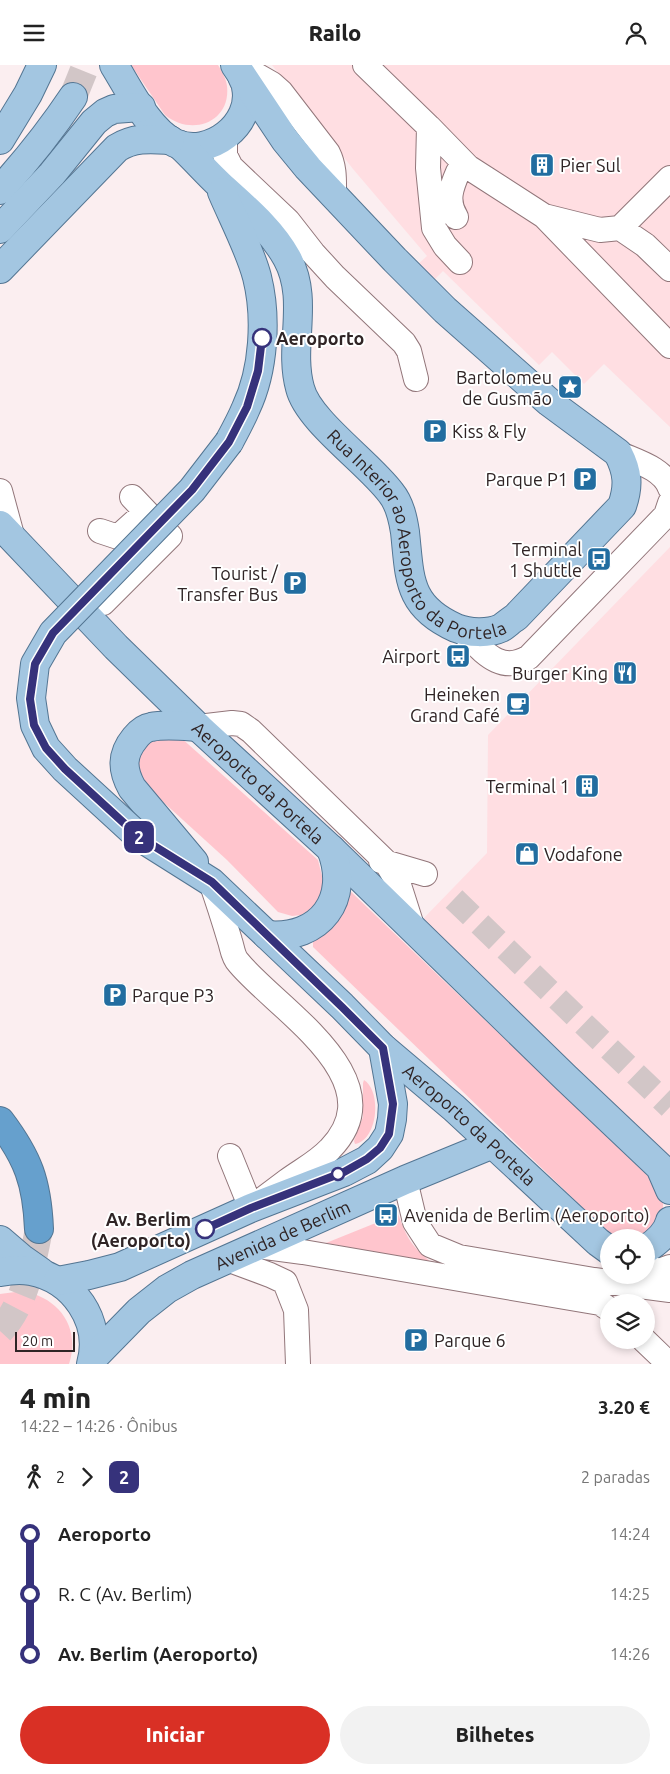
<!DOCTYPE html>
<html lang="pt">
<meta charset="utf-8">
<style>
:root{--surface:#fff;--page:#f2f2f2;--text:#222;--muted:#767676;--accent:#d93025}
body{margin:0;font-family:Ubuntu,sans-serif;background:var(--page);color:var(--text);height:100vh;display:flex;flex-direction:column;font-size:19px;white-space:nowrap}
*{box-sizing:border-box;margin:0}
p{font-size:16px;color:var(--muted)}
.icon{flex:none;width:28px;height:28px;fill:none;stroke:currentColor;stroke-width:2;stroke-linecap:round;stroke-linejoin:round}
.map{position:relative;height:1299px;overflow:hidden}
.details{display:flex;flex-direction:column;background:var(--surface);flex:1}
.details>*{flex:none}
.badge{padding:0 10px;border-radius:8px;font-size:18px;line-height:32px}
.buttons{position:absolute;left:600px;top:1164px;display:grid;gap:10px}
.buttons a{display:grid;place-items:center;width:55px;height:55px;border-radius:50%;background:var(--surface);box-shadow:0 2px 8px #0003;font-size:25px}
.scale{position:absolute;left:15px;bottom:12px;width:60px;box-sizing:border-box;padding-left:5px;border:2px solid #2f2425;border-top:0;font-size:14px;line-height:18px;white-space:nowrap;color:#2f2425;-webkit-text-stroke:4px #fff;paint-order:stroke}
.map>.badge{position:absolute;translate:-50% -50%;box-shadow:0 0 0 2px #fff}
.legs{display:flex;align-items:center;gap:8px;height:55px;padding:0 20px;font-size:16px}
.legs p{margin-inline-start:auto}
.summary{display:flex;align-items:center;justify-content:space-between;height:85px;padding:0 20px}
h1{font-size:28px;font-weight:800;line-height:38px}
.cta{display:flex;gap:10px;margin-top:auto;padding:10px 20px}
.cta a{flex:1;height:58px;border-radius:30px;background:var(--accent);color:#fff;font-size:20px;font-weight:800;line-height:58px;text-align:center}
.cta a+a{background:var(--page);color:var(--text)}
ul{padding:0 20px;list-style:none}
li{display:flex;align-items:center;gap:18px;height:60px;font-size:19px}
li i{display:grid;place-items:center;width:8px;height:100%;margin:0 6px;background:currentColor}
li i::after{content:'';width:12px;height:12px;margin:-6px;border:4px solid;border-radius:50%;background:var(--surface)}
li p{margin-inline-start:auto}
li:first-child i{background:linear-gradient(#0000 50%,currentColor 0)}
li:last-child i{background:linear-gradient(currentColor 50%,#0000 0)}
header{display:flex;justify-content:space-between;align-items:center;height:65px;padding:0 20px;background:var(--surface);font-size:22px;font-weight:800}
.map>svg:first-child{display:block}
</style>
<header><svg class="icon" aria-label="menu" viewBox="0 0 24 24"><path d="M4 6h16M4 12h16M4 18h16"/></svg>Railo<svg class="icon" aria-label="person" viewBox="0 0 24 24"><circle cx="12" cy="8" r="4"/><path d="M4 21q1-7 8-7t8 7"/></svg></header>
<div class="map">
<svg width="670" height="1299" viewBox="0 0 670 1299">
<rect width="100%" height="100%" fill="#fbeef0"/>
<path fill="#ffdee2" d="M272 0H670V362L604 299 584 319 552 287 539 300 443 206 432 217 416 201 427 191 353 104Z
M670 482V1097L422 855 487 788 488 670Z"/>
<path fill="#ffc5cd" d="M131 0H218C222 7 226 13 227 21 231 57 192 72 165 50Z
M154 670 179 671 318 795 323 815V825L314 842 301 850 292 851 278 847 227 795 150 725 137 704 141 683Z
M347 823 653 1116 663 1132V1145L648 1168 636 1172H618L609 1168 313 882V876Z
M364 1015C382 1026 378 1075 355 1079L354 1076 363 1052V1018Z
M398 1149C407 1173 411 1181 431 1197L326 1178Z
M23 1226C59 1233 81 1262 69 1299H0V1229Z"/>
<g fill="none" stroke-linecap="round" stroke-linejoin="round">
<path stroke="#d2c6c7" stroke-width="24" stroke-dasharray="24 12" stroke-linecap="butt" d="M454 834 670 1042"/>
<path stroke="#d2c6c7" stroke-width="28" stroke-dasharray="28 14" stroke-linecap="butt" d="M73 32 86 0"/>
<path stroke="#d2c6c7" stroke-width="28" stroke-dasharray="28 14" stroke-linecap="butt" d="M0 1266C25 1239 32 1199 39 1164"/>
<defs>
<path id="minor" d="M239 0 272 19 281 27 328 88C335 102 334 115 334 131
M365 0 429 62 428 103 434 163 445 181 460 197
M429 62 468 102
M225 71V90L231 102 288 156 313 188 335 212 404 278 409 286 416 314
M544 151 600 165 620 163 645 180 670 204
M456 152C446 136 451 123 458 107L468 102 544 151 670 281
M620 163 670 113
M618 388C635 396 663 403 670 423
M0 426 13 474
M132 432 150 451
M70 533 103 538 170 471 150 451 138 454 118 472 100 466
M460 564C481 583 499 611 529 592L666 450 670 438
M198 662 232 658 241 659 251 666 386 797 398 817 412 861
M381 796 425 809
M211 817C218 837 224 856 230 876 232 882 233 892 238 897 276 944 398 1014 330 1084 318 1097 302 1105 287 1116 275 1125 263 1134 251 1143L230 1091
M405 1115 415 1157 430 1180 459 1192 594 1215 670 1225
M258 1181 303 1187 600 1238 609 1244
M227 1194 270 1210 285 1217 296 1245 298 1299
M646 1202 659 1206 670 1202
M644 1275 669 1299"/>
<g id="major">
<path d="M114 0C129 24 149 66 175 78 209 94 254 59 246 22 246 18 243 15 242 11"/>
<path d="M0 75 28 29 42 0"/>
<path id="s1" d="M180 80C194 93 207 108 220 120 244 142 271 164 287 193 310 235 288 280 300 323 308 356 369 398 391 428 400 439 403 454 405 467 410 513 407 541 456 563 469 568 488 569 501 563 506 560 511 555 516 552L622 441C629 421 628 407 618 388L549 337 445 245 395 195 308 103 285 75 235 0"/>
<path d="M0 125C27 95 51 65 73 32"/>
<path d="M222 127C233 153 250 185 257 212 267 252 264 305 246 343 241 355 235 366 229 377"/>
<path d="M0 164 52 109 94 57 105 48 114 44 141 42"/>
<path d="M0 204 117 83C135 72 151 74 170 75"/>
<path id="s2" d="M0 460 116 582 198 662 331 784 565 1012 660 1102 670 1125"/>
<path id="s3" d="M138 771 211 817 342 941 383 983 454 1043 598 1177 609 1185"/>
<path d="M194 797 132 723C122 705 121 690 135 673 139 668 144 663 151 662 165 659 183 661 198 662"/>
<path d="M267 870C320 875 351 834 331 784"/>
<path d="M0 1175 21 1193 41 1207"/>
<path d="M646 1184C657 1177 667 1169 670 1156"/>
<path d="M0 1207C10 1205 21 1204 31 1206 73 1214 103 1256 91 1299"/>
<path d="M58 1216 89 1210 120 1202 251 1143 344 1107 367 1095 380 1083 389 1069 392 1054 393 1039 383 983"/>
<path id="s4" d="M93 1293 139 1246 167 1224 192 1210 405 1115 493 1079"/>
</g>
<path id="highway" d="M0 1056C28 1093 37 1117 39 1164"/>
</defs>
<use href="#minor" stroke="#92767a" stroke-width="26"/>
<use href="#major" stroke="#537592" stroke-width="30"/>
<use href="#highway" stroke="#537592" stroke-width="30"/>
<use href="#minor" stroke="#fff" stroke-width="24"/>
<use href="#major" stroke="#a3c6e1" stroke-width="28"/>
<use href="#highway" stroke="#66a0cd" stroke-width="28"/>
<defs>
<path id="major-bridge" d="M138 771 65 704 46 683 35 660 31 633 35 599 53 568 192 425 229 377"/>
</defs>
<use href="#major-bridge" stroke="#537592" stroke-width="30" stroke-linecap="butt"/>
<use href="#major-bridge" stroke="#a3c6e1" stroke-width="28"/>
</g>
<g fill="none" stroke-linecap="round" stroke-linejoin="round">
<defs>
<path id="line-1" d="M205 1164 251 1143 344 1107 367 1094 380 1083 389 1069 393 1039 383 983 342 942 212 817 138 771 65 704 46 683 34 660 30 634 35 599 53 568 192 425 229 377 247 342 258 306 262 273"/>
</defs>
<use href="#line-1" stroke="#fff" stroke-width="11"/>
<use href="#line-1" stroke="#36327b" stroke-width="8"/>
</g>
<defs>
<symbol id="building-square" viewBox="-11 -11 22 22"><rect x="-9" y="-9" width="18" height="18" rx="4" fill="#226da0" stroke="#fff"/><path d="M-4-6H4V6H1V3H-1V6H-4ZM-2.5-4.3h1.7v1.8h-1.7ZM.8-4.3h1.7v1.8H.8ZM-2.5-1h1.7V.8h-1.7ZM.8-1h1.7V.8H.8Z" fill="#fff"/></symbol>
<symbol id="sight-square" viewBox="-11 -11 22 22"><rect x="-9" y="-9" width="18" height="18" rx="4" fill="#226da0" stroke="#fff"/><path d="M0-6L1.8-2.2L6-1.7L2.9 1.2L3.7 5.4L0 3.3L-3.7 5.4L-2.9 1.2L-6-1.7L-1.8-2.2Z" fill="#fff"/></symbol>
<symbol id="parking-square" viewBox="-11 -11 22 22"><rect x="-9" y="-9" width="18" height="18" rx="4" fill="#226da0" stroke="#fff"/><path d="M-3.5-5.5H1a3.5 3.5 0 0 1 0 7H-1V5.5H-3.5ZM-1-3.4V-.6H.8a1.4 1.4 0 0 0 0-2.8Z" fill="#fff"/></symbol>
<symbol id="bus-square" viewBox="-11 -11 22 22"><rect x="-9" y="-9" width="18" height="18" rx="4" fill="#226da0" stroke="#fff"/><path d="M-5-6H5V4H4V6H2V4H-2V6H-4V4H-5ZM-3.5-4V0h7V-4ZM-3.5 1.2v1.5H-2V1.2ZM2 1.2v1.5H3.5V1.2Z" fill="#fff"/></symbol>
<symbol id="restaurant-square" viewBox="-11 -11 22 22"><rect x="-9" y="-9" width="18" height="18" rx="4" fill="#226da0" stroke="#fff"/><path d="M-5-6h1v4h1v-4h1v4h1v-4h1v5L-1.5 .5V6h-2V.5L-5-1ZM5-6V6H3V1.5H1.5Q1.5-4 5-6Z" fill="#fff"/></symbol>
<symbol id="cafe-square" viewBox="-11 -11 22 22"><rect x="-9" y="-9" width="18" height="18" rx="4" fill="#226da0" stroke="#fff"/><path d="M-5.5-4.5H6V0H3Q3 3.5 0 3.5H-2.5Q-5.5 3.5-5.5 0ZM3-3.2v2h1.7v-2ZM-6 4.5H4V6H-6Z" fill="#fff"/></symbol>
<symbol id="shop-square" viewBox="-11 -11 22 22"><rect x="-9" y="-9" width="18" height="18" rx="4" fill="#226da0" stroke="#fff"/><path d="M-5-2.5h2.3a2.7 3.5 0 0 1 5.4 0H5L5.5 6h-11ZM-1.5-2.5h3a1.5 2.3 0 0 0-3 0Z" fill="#fff"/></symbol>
</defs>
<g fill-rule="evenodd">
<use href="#building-square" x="528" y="86" width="28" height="28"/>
<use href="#sight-square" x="556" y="308" width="28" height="28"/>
<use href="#parking-square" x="421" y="352" width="28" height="28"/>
<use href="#parking-square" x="571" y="400" width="28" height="28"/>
<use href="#bus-square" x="585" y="480" width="28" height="28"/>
<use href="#parking-square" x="281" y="504" width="28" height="28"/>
<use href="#bus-square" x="444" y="577" width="28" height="28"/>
<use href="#restaurant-square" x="611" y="594" width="28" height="28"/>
<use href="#cafe-square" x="504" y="625" width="28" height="28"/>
<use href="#building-square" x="573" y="707" width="28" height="28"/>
<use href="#shop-square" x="513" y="775" width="28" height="28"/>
<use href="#parking-square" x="101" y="916" width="28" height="28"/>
<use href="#bus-square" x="372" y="1136" width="28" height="28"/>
<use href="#parking-square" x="402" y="1261" width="28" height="28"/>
</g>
<g fill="#fff" stroke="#36327b" stroke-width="2.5">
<circle cx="262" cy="273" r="9"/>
<circle cx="338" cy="1109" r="6"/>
<circle cx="205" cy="1164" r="9"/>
</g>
<g text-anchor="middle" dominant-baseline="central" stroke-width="4" stroke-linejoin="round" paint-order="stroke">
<g font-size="18" fill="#2f2425" stroke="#fff" text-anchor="end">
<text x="560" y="100" text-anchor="start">Pier Sul</text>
<text x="552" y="312">Bartolomeu<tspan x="552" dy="21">de Gusmão</tspan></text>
<text x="452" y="366" text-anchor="start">Kiss &amp; Fly</text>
<text x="568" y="414">Parque P1</text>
<text x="582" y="484">Terminal<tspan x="582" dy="21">1 Shuttle</tspan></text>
<text x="278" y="508">Tourist /<tspan x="278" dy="21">Transfer Bus</tspan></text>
<text x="440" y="591">Airport</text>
<text x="608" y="608">Burger King</text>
<text x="500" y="629">Heineken<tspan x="500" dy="21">Grand Café</tspan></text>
<text x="570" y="721">Terminal 1</text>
<text x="544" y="789" text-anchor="start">Vodafone</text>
<text x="132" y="930" text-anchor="start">Parque P3</text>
<text x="404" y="1150" text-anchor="start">Avenida de Berlim (Aeroporto)</text>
<text x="434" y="1275" text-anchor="start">Parque 6</text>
</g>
<g font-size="18" font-weight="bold" fill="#2f2425" stroke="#fff" text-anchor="start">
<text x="276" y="273">Aeroporto</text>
<text x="191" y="1154" text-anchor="end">Av. Berlim<tspan x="191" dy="21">(Aeroporto)</tspan></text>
</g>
<g font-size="18" fill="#2f2425" stroke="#fff">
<text stroke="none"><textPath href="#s1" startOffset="490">Rua Interior ao Aeroporto da Portela</textPath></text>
<text stroke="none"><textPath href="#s2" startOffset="365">Aeroporto da Portela</textPath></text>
<text stroke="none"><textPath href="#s3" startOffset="441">Aeroporto da Portela</textPath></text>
<text stroke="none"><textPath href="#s4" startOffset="229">Avenida de Berlim</textPath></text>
</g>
</g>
</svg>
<div class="buttons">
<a><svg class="icon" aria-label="locate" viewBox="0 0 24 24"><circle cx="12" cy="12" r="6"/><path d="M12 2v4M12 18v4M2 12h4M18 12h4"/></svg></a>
<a><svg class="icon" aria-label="layers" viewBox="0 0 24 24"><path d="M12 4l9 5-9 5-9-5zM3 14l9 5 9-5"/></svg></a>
</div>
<div class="scale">20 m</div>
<b class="badge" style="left:139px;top:772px;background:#36327b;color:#fff">2</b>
</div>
<section class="details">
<div class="summary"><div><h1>4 min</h1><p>14:22 – 14:26 · Ônibus</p></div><b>3.20 €</b></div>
<div class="legs"><svg class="icon" aria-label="walk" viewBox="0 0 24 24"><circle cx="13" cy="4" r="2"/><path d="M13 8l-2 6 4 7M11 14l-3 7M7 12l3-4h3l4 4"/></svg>2<svg class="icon" aria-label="forward" viewBox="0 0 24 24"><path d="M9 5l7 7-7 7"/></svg><b class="badge" style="background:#36327b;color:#fff">2</b><p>2 paradas</p></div>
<ul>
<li><i style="color:#36327b"></i><b>Aeroporto</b><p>14:24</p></li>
<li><i style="color:#36327b"></i><span>R. C (Av. Berlim)</span><p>14:25</p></li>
<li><i style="color:#36327b"></i><b>Av. Berlim (Aeroporto)</b><p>14:26</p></li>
</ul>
<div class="cta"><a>Iniciar</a><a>Bilhetes</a></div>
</section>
